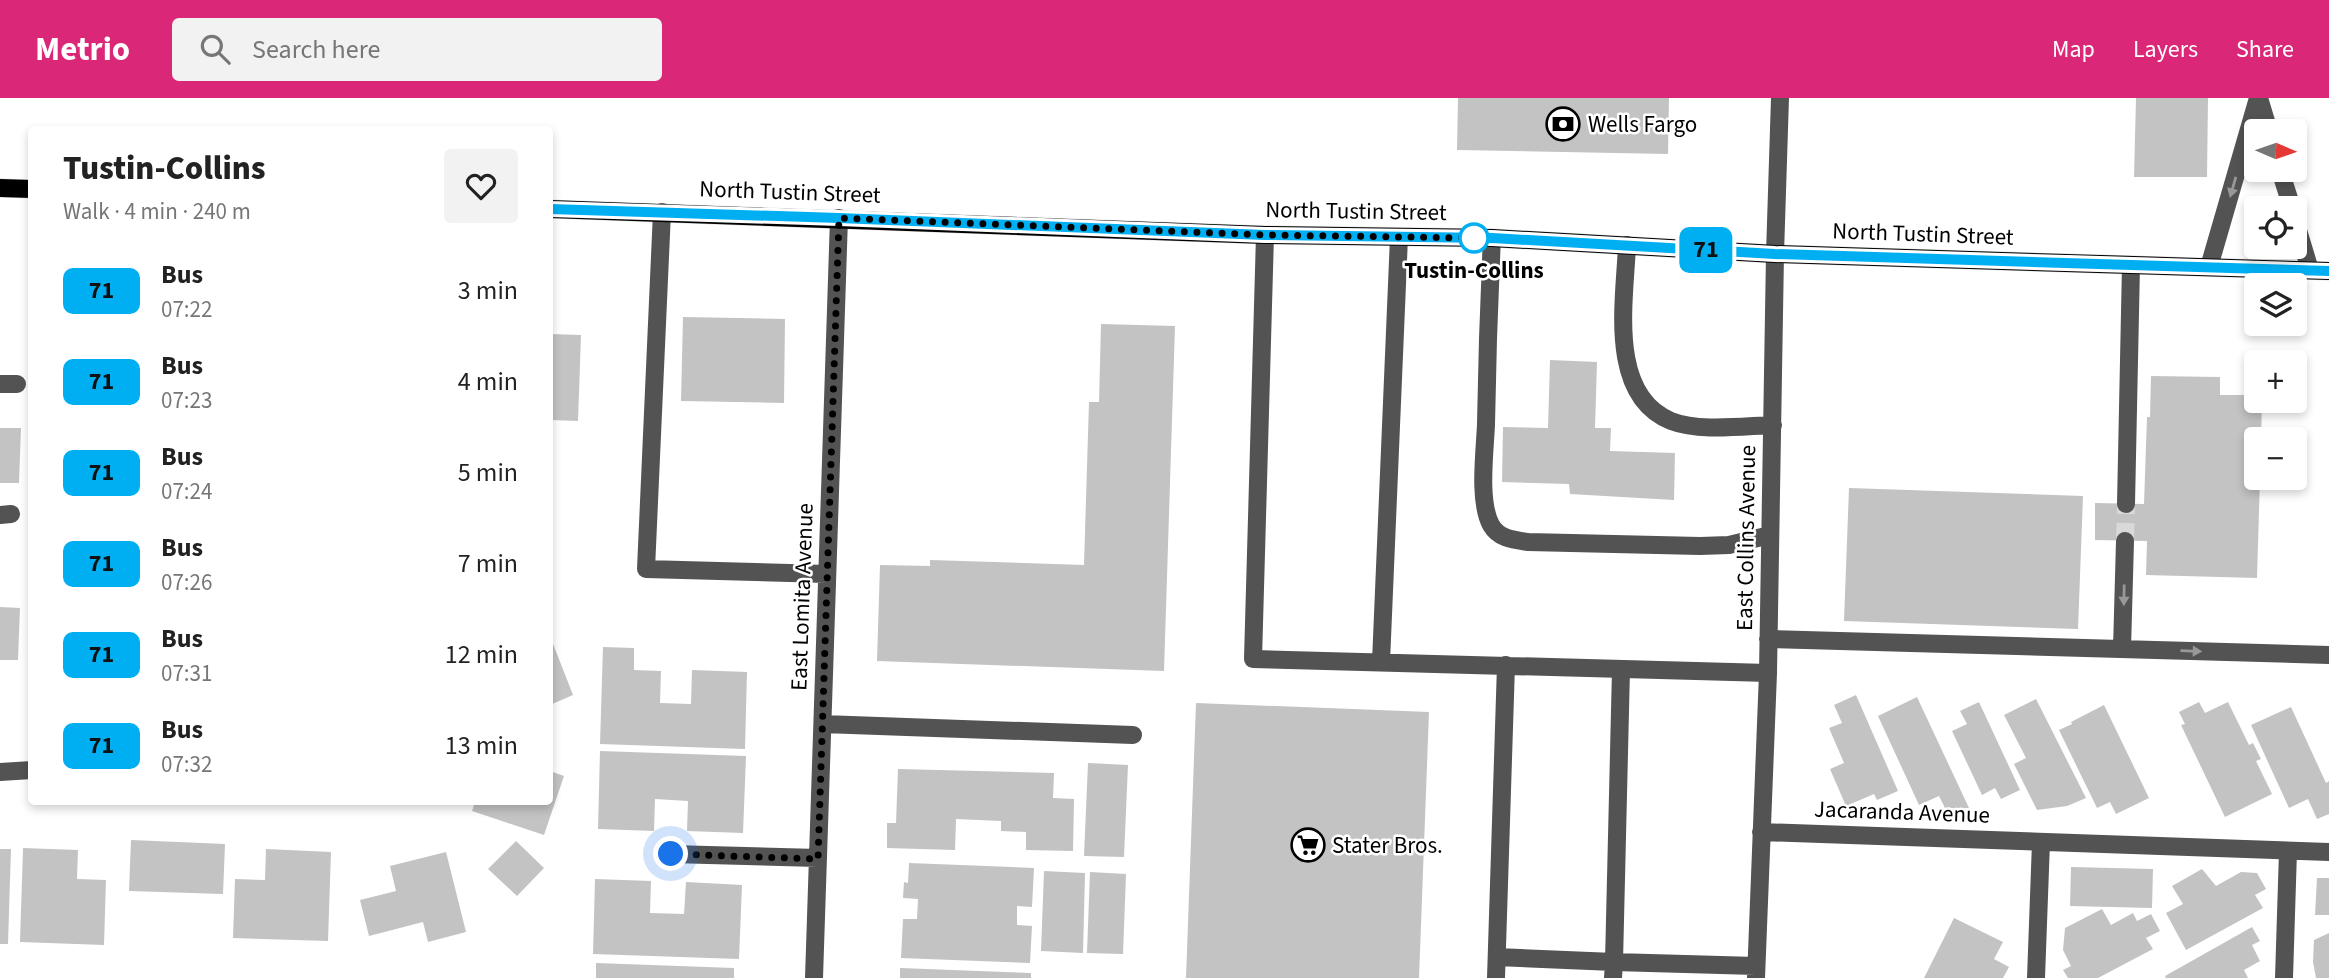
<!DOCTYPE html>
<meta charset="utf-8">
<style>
:root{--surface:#fff;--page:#f2f2f2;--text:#222;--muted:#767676;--accent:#db2777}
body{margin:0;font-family:"Source Sans 3",sans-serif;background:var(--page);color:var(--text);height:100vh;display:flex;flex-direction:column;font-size:26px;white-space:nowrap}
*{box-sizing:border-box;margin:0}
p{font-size:23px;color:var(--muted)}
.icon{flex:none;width:38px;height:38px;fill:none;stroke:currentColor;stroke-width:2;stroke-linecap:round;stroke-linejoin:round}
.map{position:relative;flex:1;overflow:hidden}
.sheet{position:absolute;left:28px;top:28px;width:525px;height:679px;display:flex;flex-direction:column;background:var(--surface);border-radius:7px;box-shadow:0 4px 10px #0003}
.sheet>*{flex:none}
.badge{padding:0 14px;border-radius:10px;font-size:24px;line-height:46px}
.needle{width:46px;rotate:92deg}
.controls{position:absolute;left:2244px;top:21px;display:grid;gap:14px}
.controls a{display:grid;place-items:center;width:63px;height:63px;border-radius:7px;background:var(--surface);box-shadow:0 4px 10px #0003;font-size:35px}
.you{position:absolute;width:35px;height:35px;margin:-18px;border:5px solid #fff;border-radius:50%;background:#1a73e8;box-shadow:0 0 0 10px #1a73e833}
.map>.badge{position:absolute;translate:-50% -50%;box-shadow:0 0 0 4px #fff}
.round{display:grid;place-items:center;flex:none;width:74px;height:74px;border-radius:7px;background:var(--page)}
.head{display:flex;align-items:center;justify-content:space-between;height:119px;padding:0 35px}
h1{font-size:33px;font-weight:800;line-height:52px}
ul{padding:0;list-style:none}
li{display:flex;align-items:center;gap:21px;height:91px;padding:0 35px}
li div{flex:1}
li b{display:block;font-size:26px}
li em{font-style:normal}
li .badge{min-width:77px;font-weight:700;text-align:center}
header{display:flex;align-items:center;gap:42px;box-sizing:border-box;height:98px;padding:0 35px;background:var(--accent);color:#fff}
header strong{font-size:33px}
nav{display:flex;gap:38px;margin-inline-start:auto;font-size:24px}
.search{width:490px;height:63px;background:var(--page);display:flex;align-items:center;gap:18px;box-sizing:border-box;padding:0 24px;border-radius:7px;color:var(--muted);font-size:26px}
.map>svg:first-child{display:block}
</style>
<header>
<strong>Metrio</strong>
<div class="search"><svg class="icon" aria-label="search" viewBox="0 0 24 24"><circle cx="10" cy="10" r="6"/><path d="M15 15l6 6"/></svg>Search here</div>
<nav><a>Map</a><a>Layers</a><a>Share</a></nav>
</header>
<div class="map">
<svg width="2329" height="880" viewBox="0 0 2329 880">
<rect width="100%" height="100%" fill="#fff"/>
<path fill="#c3c3c3" d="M1458 0H1669L1668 56 1457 52Z
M2136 0H2208L2207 79H2134Z
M683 219 785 221 784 305 681 303Z
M1101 226 1175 228 1164 573 877 563 880 467 930 468V462L1084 467 1089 304H1099Z
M550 236 581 237 578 323 550 322Z
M1550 262 1597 264 1595 330H1611L1610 353 1675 355 1674 402 1570 396 1569 386 1502 384 1503 329 1548 330Z
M2151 278 2220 279V297H2256V303H2262L2261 341H2256V380H2260L2257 480 2146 477 2147 443 2095 442V405L2144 406 2147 319H2150Z
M0 330H21L19 385H0Z
M1849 390 2083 398 2078 531 1844 523Z
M0 509 20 510 18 562H0Z
M550 538 573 597 550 607Z
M603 549 634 550V572L661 573 660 605 691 606 692 572 747 574 745 651 600 646Z
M29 567H32V589L29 588Z
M1856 597 1898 693 1877 702 1874 696 1846 708 1830 671 1844 665 1829 630 1842 625 1834 607Z
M1917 599 1969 710H1945L1939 698 1919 707 1878 618Z
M2036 601 2086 700 2067 708 2037 712 2014 666 2026 660 2004 617Z
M1979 604 2020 692 2001 701 1995 690 1982 697 1952 633 1967 626 1960 613Z
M2199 604 2205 615 2228 604 2249 647 2253 645 2261 661 2256 663 2272 696 2225 719 2181 627 2185 626 2179 614Z
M1196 605 1429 614 1419 880H1186Z
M2104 607 2149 700 2116 716 2110 704 2097 710 2059 632 2072 626 2071 624Z
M2291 609 2326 685 2329 683V716L2317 721 2308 701 2289 710 2251 627Z
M600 653 746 658 743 735 687 733 688 703 655 701 654 733 598 731Z
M1088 665 1128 667 1124 759 1084 758Z
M898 671 1054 675 1053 700 1074 701 1073 753 1026 752V734L1001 733V723L956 721 955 752 887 750V725H896Z
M550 673 564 678 544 737 472 713 475 704H550Z
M131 742 225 746 223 796 129 793Z
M516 743 544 770 517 798 488 771Z
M23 750 78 752 77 781 106 782 104 847 20 844Z
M0 751H11L8 846H0Z
M266 751 331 754 328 843 233 840 235 781 265 782Z
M446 754 466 834 428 844 423 824 369 838 360 802 396 793 390 768Z
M909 765 1034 770 1032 809 1017 808V827L1032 828 1030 865 901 860 903 821H917L918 801 903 800 904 784 908 785Z
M2071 769 2153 771 2152 810 2070 808Z
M2202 771 2216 788 2241 774 2257 775 2266 791 2255 797 2263 810 2186 852 2166 815 2183 806 2172 788Z
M1044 773 1085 775 1083 855 1041 853Z
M1090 774 1126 776 1123 856 1087 855Z
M2317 780H2329V817H2315Z
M595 781 651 783 650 815 684 816 686 784 742 787 739 861 593 856Z
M2102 811 2111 827 2133 815 2137 823 2151 816 2160 833 2146 840 2153 851 2098 880H2068L2063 872 2071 868 2063 852 2065 830Z
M1954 820 2003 844 1994 861 2009 869 2003 880H1924Z
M2252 829 2260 843 2252 847 2260 863 2244 872 2248 880H2166L2165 878Z
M2329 835V880H2316L2313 864 2314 842Z
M596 865 734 870V880H596Z
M900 870 1031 875V880H900Z"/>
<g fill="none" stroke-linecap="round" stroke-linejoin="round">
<path stroke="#d9d9d9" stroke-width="18" stroke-dasharray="18 9" stroke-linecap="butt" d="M2125 443 2126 406"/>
<defs>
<path id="major" d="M0 90 32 91
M550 111 1265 137 1492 140 1775 156 2329 173"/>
</defs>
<use href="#major" stroke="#dbdbdb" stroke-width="19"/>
<path stroke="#535353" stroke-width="18" d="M2259 0 2269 33
M2280 72 2292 110
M662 114 646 471 827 476
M2294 119 2310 172
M1265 137 1253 561 1768 575
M1492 140C1489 202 1487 264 1486 326 1485 353 1478 403 1491 427 1499 441 1514 442 1528 444L1700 448 1729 447 1770 437
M1627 147C1625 201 1607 297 1671 323 1699 334 1743 328 1773 327
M2209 169 2258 0
M0 286H17
M2126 406 2131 167
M0 417 11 416
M1768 541 2329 557
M2122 551 2125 443
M1381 564 1399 139
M823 626 1133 637
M0 674 32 672
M1761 734 2329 754
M671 756 818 760
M1497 859 1614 864 1621 571
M814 880 839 120
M1496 880 1506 567
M1613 880 1614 864 1756 868
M1756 880 1768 575 1775 156 1780 0
M2036 880 2041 744
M2284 880 2288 753"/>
<use href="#major" stroke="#000" stroke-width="18"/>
</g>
<defs><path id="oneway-solid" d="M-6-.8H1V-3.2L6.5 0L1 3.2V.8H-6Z" transform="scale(1.75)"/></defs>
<g fill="#989898">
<use href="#oneway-solid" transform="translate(2233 89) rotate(106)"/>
<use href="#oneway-solid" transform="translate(2124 497) rotate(91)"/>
<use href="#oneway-solid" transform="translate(2191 553) rotate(2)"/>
</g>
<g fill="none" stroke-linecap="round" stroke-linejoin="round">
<defs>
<path id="line" d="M550 111 839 120 1265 137 1492 140 1775 156 2329 173"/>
</defs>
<use href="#line" stroke="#fff" stroke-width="16"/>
<use href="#line" stroke="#00aff2" stroke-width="10"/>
<path stroke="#000" stroke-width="7" stroke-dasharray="0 12.6" d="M671 756 818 761 839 120 1265 137 1474 140"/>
</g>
<defs>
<symbol id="bank-ring" viewBox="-11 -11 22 22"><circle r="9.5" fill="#fff" stroke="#000" stroke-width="1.5"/><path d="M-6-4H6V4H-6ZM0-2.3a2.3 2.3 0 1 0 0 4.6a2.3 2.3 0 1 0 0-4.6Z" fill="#000"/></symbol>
<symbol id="supermarket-ring" viewBox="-11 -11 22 22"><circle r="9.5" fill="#fff" stroke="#000" stroke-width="1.5"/><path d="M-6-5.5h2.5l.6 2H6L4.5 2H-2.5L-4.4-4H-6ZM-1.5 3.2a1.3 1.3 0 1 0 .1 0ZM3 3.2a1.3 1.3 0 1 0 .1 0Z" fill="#000"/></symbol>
</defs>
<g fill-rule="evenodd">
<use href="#bank-ring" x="1544" y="7" width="38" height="38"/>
<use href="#supermarket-ring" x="1289" y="728" width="38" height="38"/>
</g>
<circle fill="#fff" stroke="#00aff2" stroke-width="3.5" cx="1474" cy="140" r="14"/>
<g text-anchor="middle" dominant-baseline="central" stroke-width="5" stroke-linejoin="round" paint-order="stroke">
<g font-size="23" fill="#000" stroke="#fff" text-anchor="start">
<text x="1588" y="26">Wells Fargo</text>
<text x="1332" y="747">Stater Bros.</text>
</g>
<g font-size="23" fill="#000" stroke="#fff">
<text transform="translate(790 94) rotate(2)">North Tustin Street</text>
<text transform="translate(1356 113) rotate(1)">North Tustin Street</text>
<text transform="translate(1923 136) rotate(2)">North Tustin Street</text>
<text transform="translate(1746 440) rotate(-89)">East Collins Avenue</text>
<text transform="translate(802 499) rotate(-88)">East Lomita Avenue</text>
<text transform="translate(1902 714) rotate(2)">Jacaranda Avenue</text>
</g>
<g font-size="23" font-weight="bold" fill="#000" stroke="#fff">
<text x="1474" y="172">Tustin-Collins</text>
</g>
</g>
</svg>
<div class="controls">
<a><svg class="needle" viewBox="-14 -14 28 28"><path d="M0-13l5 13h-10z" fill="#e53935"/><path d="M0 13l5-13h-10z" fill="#767676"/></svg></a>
<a><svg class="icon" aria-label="locate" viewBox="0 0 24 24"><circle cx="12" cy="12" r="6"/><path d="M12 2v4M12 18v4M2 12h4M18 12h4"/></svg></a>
<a><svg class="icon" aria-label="layers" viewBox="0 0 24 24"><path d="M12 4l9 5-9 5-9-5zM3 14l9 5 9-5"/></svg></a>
<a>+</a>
<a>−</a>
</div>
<div class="you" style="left:671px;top:756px"></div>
<b class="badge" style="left:1706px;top:152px;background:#00aff2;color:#111">71</b>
<section class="sheet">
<div class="head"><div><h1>Tustin-Collins</h1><p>Walk · 4 min · 240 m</p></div><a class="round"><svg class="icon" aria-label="heart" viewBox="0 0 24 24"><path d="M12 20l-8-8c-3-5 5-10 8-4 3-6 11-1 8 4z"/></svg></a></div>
<ul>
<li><span class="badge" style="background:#00aff2;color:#111">71</span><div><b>Bus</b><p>07:22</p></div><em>3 min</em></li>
<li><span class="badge" style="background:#00aff2;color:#111">71</span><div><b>Bus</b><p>07:23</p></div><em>4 min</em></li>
<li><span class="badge" style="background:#00aff2;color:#111">71</span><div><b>Bus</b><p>07:24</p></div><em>5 min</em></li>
<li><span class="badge" style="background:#00aff2;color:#111">71</span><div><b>Bus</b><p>07:26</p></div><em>7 min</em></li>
<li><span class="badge" style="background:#00aff2;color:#111">71</span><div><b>Bus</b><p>07:31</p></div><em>12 min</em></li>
<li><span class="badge" style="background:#00aff2;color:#111">71</span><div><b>Bus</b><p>07:32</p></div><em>13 min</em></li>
</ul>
</section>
</div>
